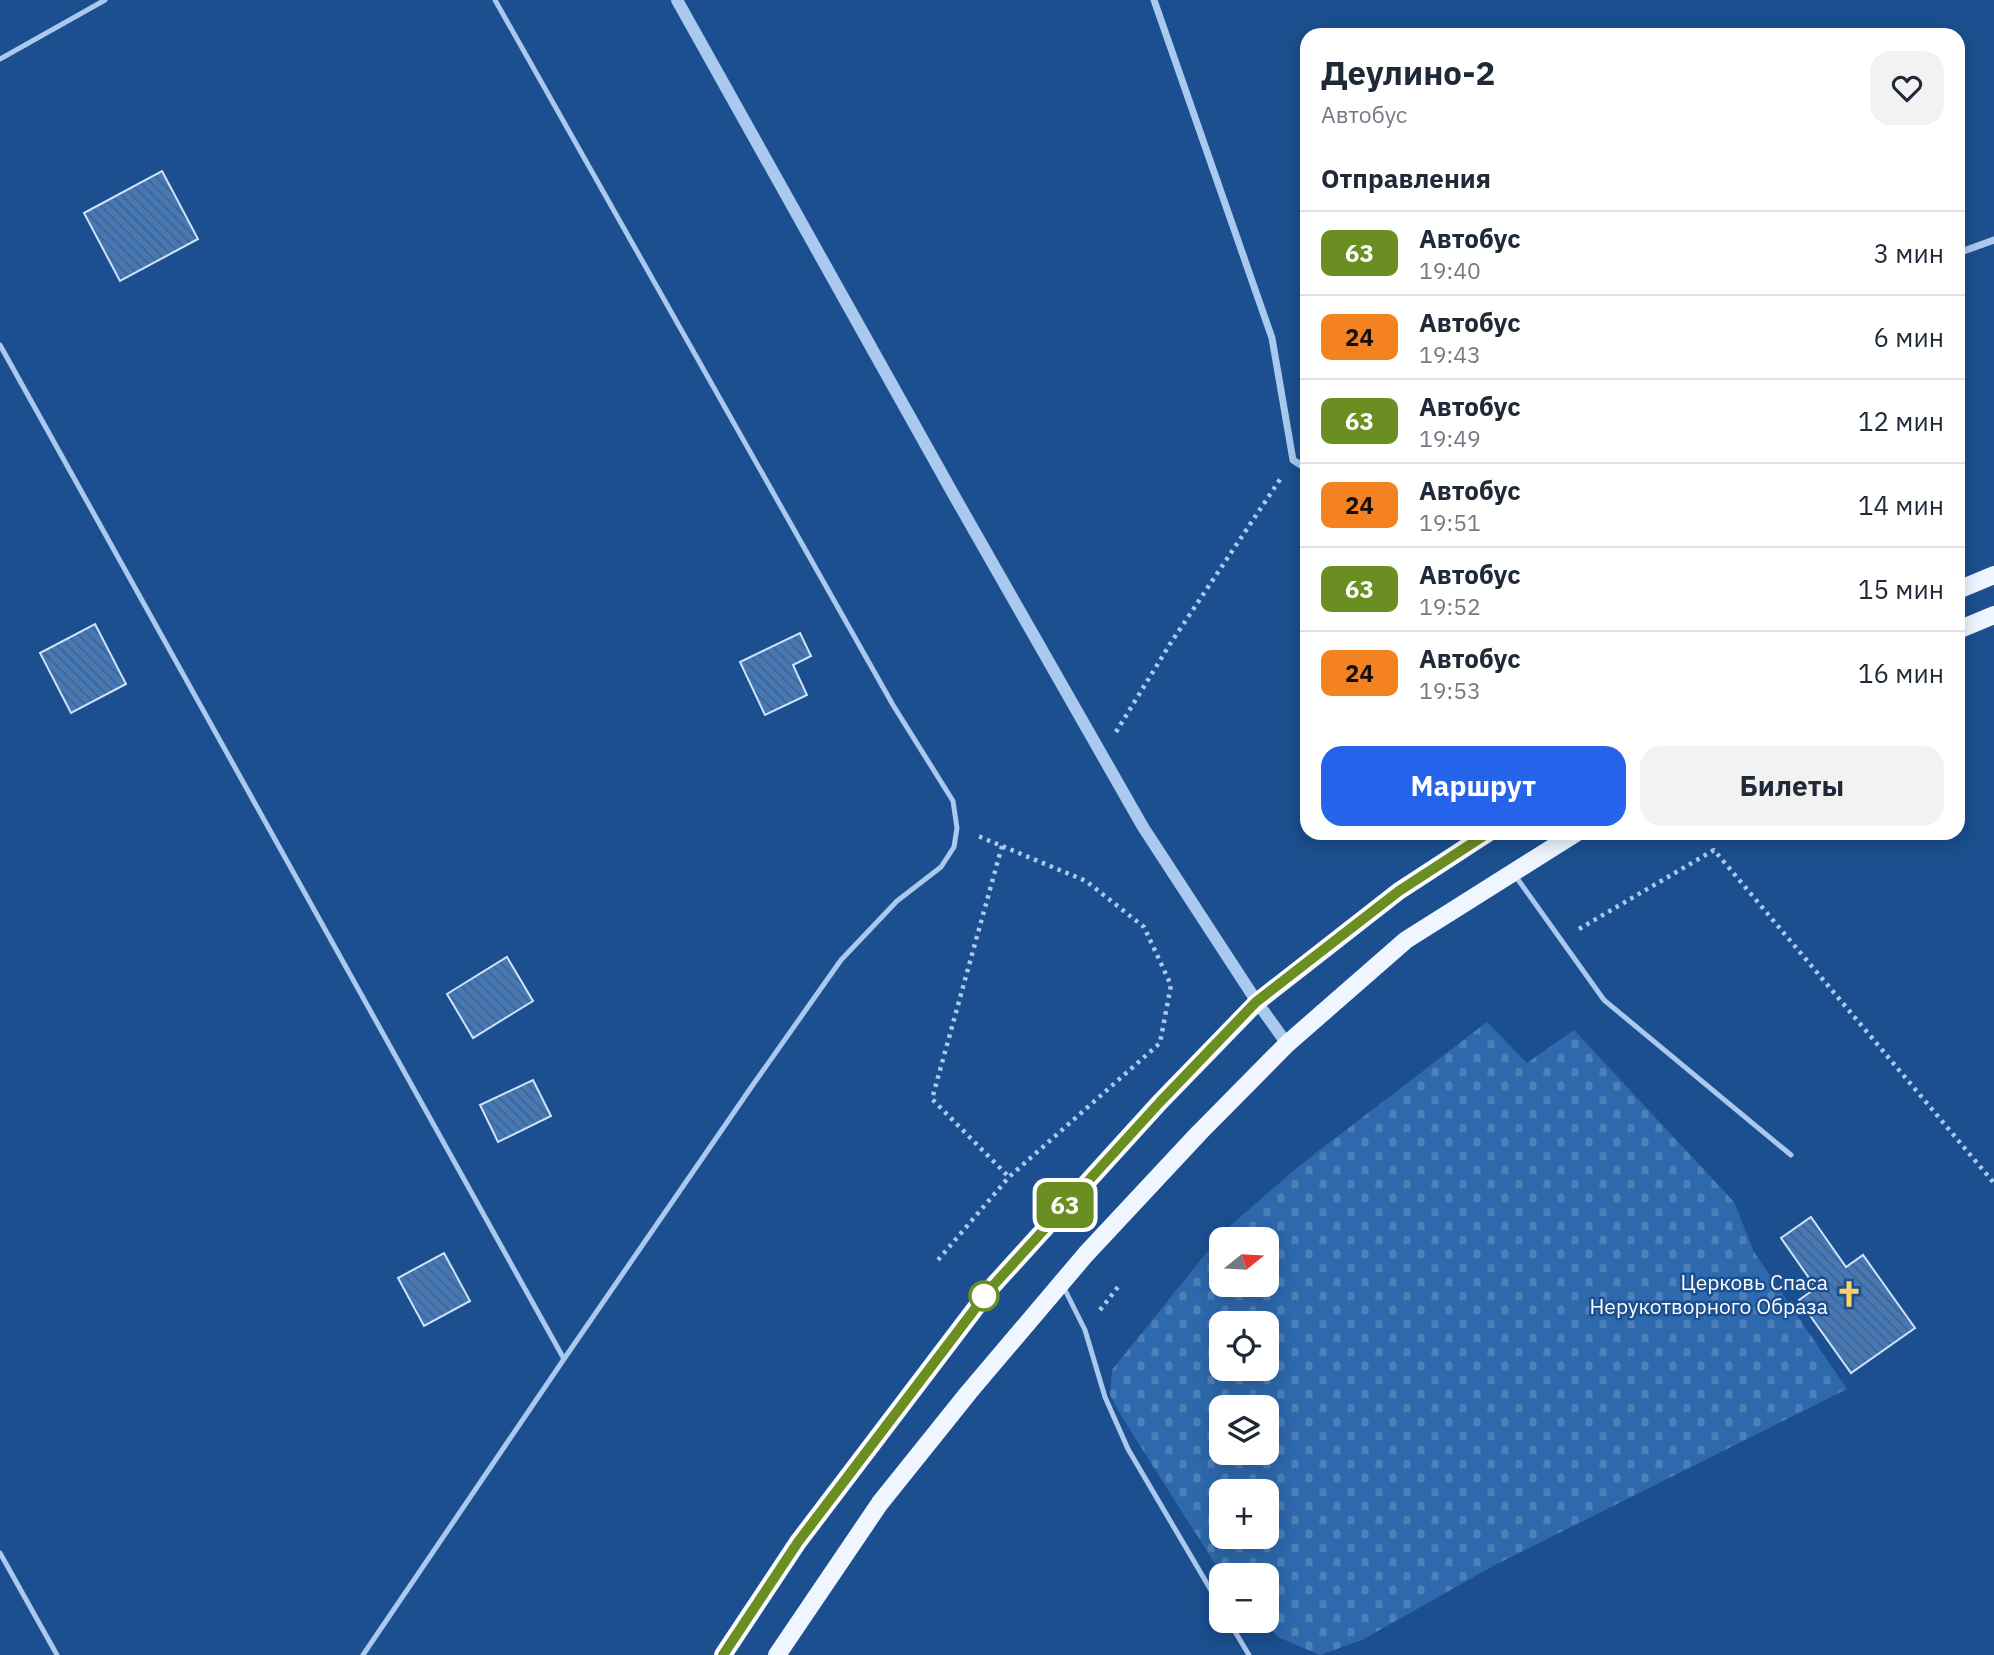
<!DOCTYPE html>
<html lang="ru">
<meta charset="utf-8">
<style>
:root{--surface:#fff;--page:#f2f2f3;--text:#1f2937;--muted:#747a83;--line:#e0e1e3;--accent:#2563eb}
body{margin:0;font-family:"IBM Plex Sans",sans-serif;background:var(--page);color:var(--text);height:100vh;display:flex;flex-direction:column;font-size:26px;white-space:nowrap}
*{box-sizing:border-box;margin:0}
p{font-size:23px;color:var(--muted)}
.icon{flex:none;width:38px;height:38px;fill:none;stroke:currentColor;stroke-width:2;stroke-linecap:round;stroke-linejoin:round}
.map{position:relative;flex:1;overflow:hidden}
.details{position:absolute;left:1300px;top:28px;width:665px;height:812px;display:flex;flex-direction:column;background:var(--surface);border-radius:21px;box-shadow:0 4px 18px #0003}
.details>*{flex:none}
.badge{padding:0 14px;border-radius:10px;font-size:24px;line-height:46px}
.needle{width:46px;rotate:72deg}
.fabs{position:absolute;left:1209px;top:1227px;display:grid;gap:14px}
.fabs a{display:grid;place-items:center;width:70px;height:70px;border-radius:14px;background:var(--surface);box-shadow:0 4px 18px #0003;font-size:35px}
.map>.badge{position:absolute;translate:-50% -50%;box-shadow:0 0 0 4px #fff}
h2{padding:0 21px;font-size:26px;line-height:63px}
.round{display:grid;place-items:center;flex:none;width:74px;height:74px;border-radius:21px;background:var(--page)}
.head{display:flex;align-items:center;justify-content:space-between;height:119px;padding:0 21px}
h1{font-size:33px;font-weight:700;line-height:52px}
.action{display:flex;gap:14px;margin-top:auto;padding:14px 21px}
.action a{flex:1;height:80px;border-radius:21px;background:var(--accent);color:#fff;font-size:28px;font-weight:700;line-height:80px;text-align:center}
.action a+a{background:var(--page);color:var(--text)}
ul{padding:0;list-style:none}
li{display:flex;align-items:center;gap:21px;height:84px;padding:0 21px;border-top:2px solid var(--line)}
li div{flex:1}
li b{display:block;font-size:26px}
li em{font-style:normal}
li .badge{min-width:77px;font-weight:700;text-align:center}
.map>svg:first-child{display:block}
</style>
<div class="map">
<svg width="1994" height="1655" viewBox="0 0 1994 1655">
<defs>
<pattern id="cemetery-stones" width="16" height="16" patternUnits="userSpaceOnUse" patternTransform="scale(1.75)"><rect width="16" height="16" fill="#2e69ad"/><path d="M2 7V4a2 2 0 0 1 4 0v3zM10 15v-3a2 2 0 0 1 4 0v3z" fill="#4d80b9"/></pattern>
<pattern id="building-back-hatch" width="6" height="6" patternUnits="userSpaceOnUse" patternTransform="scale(1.75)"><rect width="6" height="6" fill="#4478b7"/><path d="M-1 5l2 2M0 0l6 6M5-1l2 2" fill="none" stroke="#486282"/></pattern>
</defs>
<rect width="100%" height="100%" fill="#1b4f8f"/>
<path fill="url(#cemetery-stones)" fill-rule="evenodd" d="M1487 1022 1527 1063 1574 1030 1734 1202 1754 1252 1847 1389 1495 1565 1362 1640 1320 1655 1280 1638 1261 1621 1267 1620V1575H1222L1120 1414 1110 1395 1112 1370 1224 1231 1299 1166ZM1222 1239H1267V1284H1222ZM1222 1323H1267V1368H1222ZM1222 1407H1267V1452H1222ZM1222 1491H1267V1536H1222Z"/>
<path fill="url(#building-back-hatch)" stroke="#cfe3fa" stroke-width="2" d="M162 171 198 239 120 281 84 213Z
M95 624 126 684 71 713 40 653Z
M800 633 811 656 793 665 807 695 765 715 740 662Z
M507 957 533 1001 473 1038 447 994Z
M533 1080 551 1116 498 1142 480 1105Z
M1811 1217 1846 1267 1863 1255 1915 1328 1851 1373 1799 1300 1816 1288 1781 1238Z
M444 1253 470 1301 424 1326 398 1278Z"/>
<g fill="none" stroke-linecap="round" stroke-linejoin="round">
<path stroke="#a9c9ee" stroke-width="4.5" stroke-dasharray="3.5 5" stroke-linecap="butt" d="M1116 732 1170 644 1281 478
M1002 846 932 1099 1009 1177
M1579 929 1714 850 1994 1183
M938 1260 1009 1177 1160 1043 1171 985 1144 927 1086 881 978 836
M1100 1310 1118 1287"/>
<path stroke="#a9c9ee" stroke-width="5" d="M0 59 105 0
M0 345 564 1359
M1514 874 1604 1000 1791 1155
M1063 1286 1085 1330 1105 1397 1128 1449 1222 1609
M0 1553 57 1655
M1228 1620 1249 1655
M363 1655 564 1359 750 1089 841 960 897 901 941 867 954 847 957 828 953 801 893 705 495 0"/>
<path stroke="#a9c9ee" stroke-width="7" d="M1154 0 1272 338 1293 460 1307 469
M1958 253 1994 240"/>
<path stroke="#a9c9ee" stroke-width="12" d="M677 0 956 499 1143 827 1257 1002 1287 1044"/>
<path stroke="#f0f6ff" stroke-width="18" d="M1958 590 1994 575
M1958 630 1994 615
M723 1655 798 1542 990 1289 1160 1102 1257 1002 1399 891 1488 833
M777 1655 880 1503 969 1392 1086 1254 1199 1133 1287 1044 1406 940 1576 833"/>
</g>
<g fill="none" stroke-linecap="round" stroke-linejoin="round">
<defs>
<path id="line" d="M723 1655 798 1542 990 1289 1160 1102 1256 1002 1399 891 1488 833"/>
</defs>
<use href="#line" stroke="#fff" stroke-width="16"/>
<use href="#line" stroke="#6b8e23" stroke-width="10"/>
</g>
<defs>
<symbol id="church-bare" viewBox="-9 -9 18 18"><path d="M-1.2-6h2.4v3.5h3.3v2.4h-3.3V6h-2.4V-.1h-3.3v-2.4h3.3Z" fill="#ffd166" stroke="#1b4f8f" stroke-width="2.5" paint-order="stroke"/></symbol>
</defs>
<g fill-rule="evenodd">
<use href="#church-bare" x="1830" y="1275" width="38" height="38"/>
</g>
<circle fill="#fff" stroke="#6b8e23" stroke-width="3.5" cx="984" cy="1296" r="14"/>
<g text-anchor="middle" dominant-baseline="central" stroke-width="5" stroke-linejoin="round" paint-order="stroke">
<g font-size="21" fill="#fff" stroke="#1b4f8f" text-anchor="end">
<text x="1828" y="1282">Церковь Спаса<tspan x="1828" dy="24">Нерукотворного Образа</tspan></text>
</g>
</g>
</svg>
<div class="fabs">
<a><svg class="needle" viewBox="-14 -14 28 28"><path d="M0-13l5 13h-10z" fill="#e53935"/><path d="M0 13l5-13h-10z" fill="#747a83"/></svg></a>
<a><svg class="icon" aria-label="locate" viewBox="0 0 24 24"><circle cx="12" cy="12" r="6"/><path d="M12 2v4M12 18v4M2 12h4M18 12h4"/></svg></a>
<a><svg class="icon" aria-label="layers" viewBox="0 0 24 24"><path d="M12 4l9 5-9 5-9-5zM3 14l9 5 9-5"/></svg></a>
<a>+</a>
<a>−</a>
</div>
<b class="badge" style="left:1065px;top:1205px;background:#6b8e23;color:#fff">63</b>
<section class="details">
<div class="head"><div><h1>Деулино-2</h1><p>Автобус</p></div><a class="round"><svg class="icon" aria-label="heart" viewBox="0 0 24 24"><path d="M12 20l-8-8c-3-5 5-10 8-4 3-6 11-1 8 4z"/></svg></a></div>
<h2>Отправления</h2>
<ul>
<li><span class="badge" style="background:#6b8e23;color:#fff">63</span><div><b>Автобус</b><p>19:40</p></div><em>3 мин</em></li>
<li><span class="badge" style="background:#f58220;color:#111">24</span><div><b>Автобус</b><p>19:43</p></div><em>6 мин</em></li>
<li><span class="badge" style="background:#6b8e23;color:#fff">63</span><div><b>Автобус</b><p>19:49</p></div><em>12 мин</em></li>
<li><span class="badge" style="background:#f58220;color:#111">24</span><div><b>Автобус</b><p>19:51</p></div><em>14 мин</em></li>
<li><span class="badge" style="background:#6b8e23;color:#fff">63</span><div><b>Автобус</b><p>19:52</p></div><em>15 мин</em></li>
<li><span class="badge" style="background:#f58220;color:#111">24</span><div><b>Автобус</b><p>19:53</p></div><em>16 мин</em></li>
</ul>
<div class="action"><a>Маршрут</a><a>Билеты</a></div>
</section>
</div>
